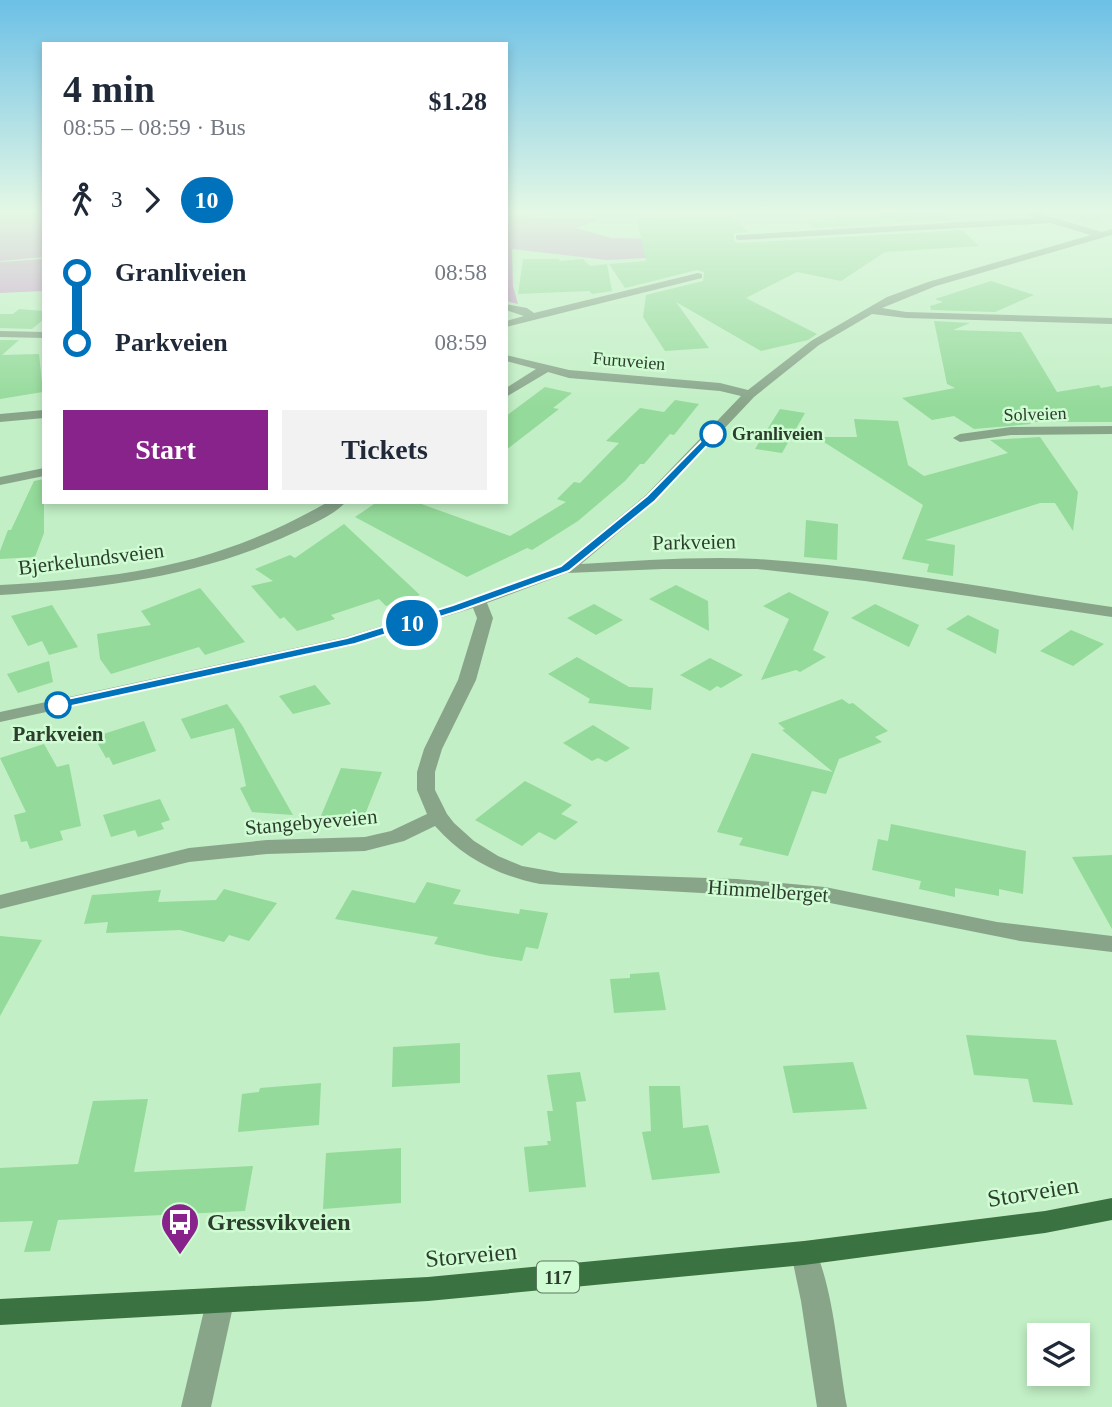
<!DOCTYPE html>
<meta charset="utf-8">
<style>
:root{--surface:#fff;--page:#f2f2f3;--text:#1f2937;--muted:#747a83;--accent:#88238b}
body{margin:0;font-family:"Times New Roman",serif;background:var(--page);color:var(--text);height:100vh;display:flex;flex-direction:column;font-size:26px;white-space:nowrap}
*{box-sizing:border-box;margin:0}
p{font-size:23px;color:var(--muted)}
.icon{flex:none;width:38px;height:38px;fill:none;stroke:currentColor;stroke-width:2;stroke-linecap:round;stroke-linejoin:round}
.map{position:relative;flex:1;overflow:hidden}
.panel{position:absolute;left:42px;top:42px;width:466px;height:462px;display:flex;flex-direction:column;background:var(--surface);border-radius:0px;box-shadow:0 4px 10px #0003}
.panel>*{flex:none}
.badge{padding:0 14px;border-radius:23px;font-size:24px;line-height:46px}
.fabs{position:absolute;left:1027px;top:1323px;display:grid;gap:14px}
.fabs a{display:grid;place-items:center;width:63px;height:63px;border-radius:0px;background:var(--surface);box-shadow:0 4px 10px #0003;font-size:35px}
.map>.badge{position:absolute;translate:-50% -50%;box-shadow:0 0 0 4px #fff}
.legs{display:flex;align-items:center;gap:10px;height:77px;padding:0 21px;font-size:23px}
.legs p{margin-inline-start:auto}
.headline{display:flex;align-items:center;justify-content:space-between;height:119px;padding:0 21px}
h1{font-size:38px;font-weight:600;line-height:52px}
.button{display:flex;gap:14px;margin-top:auto;padding:14px 21px}
.button a{flex:1;height:80px;border-radius:0px;background:var(--accent);color:#fff;font-size:28px;font-weight:600;line-height:80px;text-align:center}
.button a+a{background:var(--page);color:var(--text)}
ul{padding:0 21px;list-style:none}
li{display:flex;align-items:center;gap:24px;height:70px;font-size:26px}
li i{display:grid;place-items:center;width:10px;height:100%;margin:0 9px;background:currentColor}
li i::after{content:'';width:18px;height:18px;margin:-9px;border:5px solid;border-radius:50%;background:var(--surface)}
li p{margin-inline-start:auto}
li:first-child i{background:linear-gradient(#0000 50%,currentColor 0)}
li:last-child i{background:linear-gradient(currentColor 50%,#0000 0)}
.map>svg:first-child{display:block}
</style>
<div class="map">
<svg width="1112" height="1407" viewBox="0 0 1112 1407">
<rect width="100%" height="100%" fill="#c2efc5"/>
<path fill="#b1e3b4" d="M1052 210H1112V220L1093 225Z"/>
<path fill="#cb9fca" d="M0 210H44V257L0 261Z
M506 216 599 219 576 228 611 238 723 240 686 256 607 260 512 249 513 286 518 304 506 301Z
M44 259V291L0 293V262Z"/>
<path fill="#94da9a" d="M941 211 951 220 813 228 808 222 836 220 833 217Z
M732 216 748 232 734 233V241L739 243 962 230 979 246 885 252 841 281 797 272 746 298 817 334 808 340 761 351 676 302 709 348 665 351 643 317 646 295 703 281 704 272 697 270 625 288 609 264 646 261 637 219Z
M523 259H560L559 261 583 259 590 266 607 264 612 291 592 294 589 291 518 294Z
M991 281 1034 295 995 312 931 310 930 306 943 302 935 299Z
M19 309 44 311V319L32 329 0 328V314H13Z
M934 321 970 323 953 330 1021 332 1057 392 1099 385 1101 388 1112 386V422H1029L1031 424 974 429 954 416 932 420 902 398 955 388 947 384Z
M0 340H19L2 355 39 354 43 392 0 399Z
M545 387 572 393 553 408 559 409 506 450V416Z
M675 400 699 404 674 435 670 434 644 464H640L625 481 578 521 532 550 527 548 467 577 355 517 377 502H416L510 536 566 502 557 499 574 482 580 483 619 443 606 441 640 408 664 412Z
M780 409 805 413 782 453 755 449Z
M854 419 898 421 908 465 924 476 1008 453 990 440 1040 437 1078 492 1073 531 1055 503H1040L925 540 955 545 953 576 927 572 929 564 902 559 923 505 816 437H857Z
M44 479V533L35 557 0 559V551L8 530H11L34 481Z
M806 520 838 524 837 560 804 557Z
M344 524 420 595 386 606 379 599 331 615 335 619 297 631 284 617 280 619 251 586 273 581 255 569 290 555 295 558Z
M676 585 708 601 709 631 649 599Z
M200 588 245 642 205 655 199 647 111 674 100 659 97 634 151 625 141 611Z
M789 592 829 612 813 650 826 657 800 672 796 670 761 680 789 619 763 606Z
M594 604 623 620 596 635 567 618Z
M875 604 919 625 909 647 851 618Z
M52 605 78 647 49 655 42 641 28 646 11 616Z
M968 615 999 630 996 654 946 629Z
M1071 630 1104 644 1073 666 1040 651Z
M577 657 629 687 653 688 651 710 588 703 590 699 548 674Z
M710 658 743 675 721 688 717 686 710 691 680 675Z
M49 661 53 682 18 693 7 674Z
M315 685 331 704 293 714 279 696Z
M842 699 849 704 853 703 888 731 875 737 882 742 839 759 826 794 812 791 788 856 739 845 743 838 717 832 752 753 833 772 782 730 785 729 778 723Z
M227 704 242 725 293 815 252 812 240 788 246 786 234 728 191 739 181 719Z
M144 721 156 751 113 765 109 757 106 758 94 737Z
M593 725 630 748 606 762 598 758 592 761 563 743Z
M44 744 57 767 69 764 81 826 60 831 63 840 30 849 27 841 21 842 14 815 26 812 0 758Z
M341 768 382 772 362 822 320 818Z
M525 781 572 805 561 814 578 822 555 840 539 832 522 846 475 820Z
M160 799 170 820 161 823 164 829 138 837 135 830 111 837 103 815Z
M891 824 1026 851 1023 894 999 889V896L955 888V897L919 889 921 881 872 870 878 839 888 841Z
M1112 855V929L1072 857Z
M427 882 461 890 453 904 519 914 520 909 548 913 538 949 526 947 522 961 490 956 434 944 438 937 335 919 352 890 415 903Z
M224 889 277 903 249 941 229 935 224 942 180 930 106 933 108 922 84 924 92 895 161 890 158 902 216 900Z
M0 936 42 940 0 1016Z
M659 972 666 1010 614 1013 610 979 630 978V974Z
M966 1035 1056 1040 1073 1105 1033 1102 1028 1079 974 1075Z
M460 1043V1083L392 1087 393 1047Z
M853 1062 867 1109 793 1113 783 1066Z
M580 1072 586 1101 576 1102 586 1187 529 1192 524 1147 548 1145 547 1141H551L547 1111H553L547 1075Z
M321 1083 319 1125 238 1132 242 1094 259 1092 260 1088Z
M649 1086H680L683 1128 708 1125 720 1173 652 1180 642 1132 651 1131Z
M148 1099 134 1172 253 1166 245 1211 58 1220 50 1251 24 1252 33 1221 0 1222V1168L78 1164 93 1101Z
M401 1148V1203L323 1209 326 1153Z"/>
<g fill="none" stroke-linecap="round" stroke-linejoin="round">
<path fill="#88a58a" fill-rule="evenodd" d="M1014 210H1027L1102 232 1112 229V235L936 286 882 308 906 312 1112 318V324L906 318 872 314 819 345 754 397 656 501 581 564C639 561 699 556 757 559 873 566 997 590 1112 607V617L865 581 757 569H663L567 573 487 603 493 618 476 680 442 749 435 772V790L447 814 454 823 474 841 498 856 522 866 561 873 737 879 825 887 997 922 1112 936V952L1020 941 810 899 540 884C499 876 463 858 435 826L404 841 365 851 267 854 189 862 0 909V895L189 848 267 840 365 837 391 831 427 814 417 790V772L424 749 458 680 477 618 473 608 350 646 0 722V712L346 637 451 605 560 566 646 495 741 396 720 391 569 378 548 372 506 397V388L536 369 506 361V355L569 370 720 383 748 390 811 341 887 297 928 282 1091 235 1051 223 739 240 736 239V235L1035 218Z
M698 273 702 274V278L506 327V321L524 316 506 310V304L527 308 534 313Z
M0 331 44 332V338L0 337Z
M44 410V418L0 422V414Z
M1112 426V434L1011 435 960 442 953 438 960 434 1011 427Z
M44 468V476L0 485V477Z
M328 502H346C333 516 308 526 291 534 198 577 101 588 0 595V585C127 577 216 566 328 502Z
M804 1241 813 1245C834 1288 838 1359 847 1407H817L801 1301 791 1253 795 1245Z
M220 1289 230 1293 234 1302 211 1407H181L206 1302 210 1293Z"/>
<path fill="#3a7241" fill-rule="evenodd" d="M1112 1198V1220L1045 1233 804 1265 428 1301 0 1325V1299L428 1277 804 1241 1045 1211Z"/>
</g>
<linearGradient id="sky" x2="0" y2="1"><stop stop-color="#6cc0e6"/><stop offset="0.52" stop-color="#e4f8e5"/><stop offset="1" stop-color="#e4f8e5" stop-opacity="0"/></linearGradient>
<rect width="1112" height="407" fill="url(#sky)"/>
<path fill="#0072bc" stroke="#fff" stroke-width="2" d="M710 432 718 434 655 501 569 571 462 610 355 644 58 709 51 705 58 701 347 638 453 605 561 566 647 496Z"/>
<defs>
<symbol id="bus-pin" viewBox="-11 -11 22 30"><path d="M0 17L-7.5 6A9.5 9.5 0 1 1 7.5 6Z" fill="#88238b" stroke="#cffcd2"/><path d="M-5-6H5V4H4V6H2V4H-2V6H-4V4H-5ZM-3.5-4V0h7V-4ZM-3.5 1.2v1.5H-2V1.2ZM2 1.2v1.5H3.5V1.2Z" fill="#fff"/></symbol>
</defs>
<g fill-rule="evenodd">
<use href="#bus-pin" x="158" y="1200" width="44" height="60"/>
</g>
<g fill="#fff" stroke="#0072bc" stroke-width="3.5">
<circle cx="713" cy="434" r="12"/>
<circle cx="58" cy="705" r="12"/>
</g>
<g text-anchor="middle" dominant-baseline="central" stroke-width="5" stroke-linejoin="round" paint-order="stroke">
<g font-size="18" fill="#2c3d2d" stroke="#cffcd2">
<text transform="translate(629 361) rotate(5)">Furuveien</text>
<text transform="translate(1035 414) rotate(-2)">Solveien</text>
</g>
<g font-size="18" font-weight="bold" fill="#2c3d2d" stroke="#cffcd2" text-anchor="start">
<text x="732" y="434">Granliveien</text>
</g>
<rect fill="#cffcd2" stroke="#5d765e" stroke-width="2" x="537" y="1261.5" width="42" height="31" rx="5"/>
<g font-size="19" font-weight="bold" fill="#2c3d2d">
<text x="558" y="1277">117</text>
</g>
<g font-size="21" fill="#2c3d2d" stroke="#cffcd2">
<text transform="translate(694 542) rotate(-1)">Parkveien</text>
<text transform="translate(91 559) rotate(-7)">Bjerkelundsveien</text>
<text transform="translate(311 822) rotate(-5)">Stangebyeveien</text>
<text transform="translate(768 891) rotate(4)">Himmelberget</text>
</g>
<g font-size="21" font-weight="bold" fill="#2c3d2d" stroke="#cffcd2">
<text x="58" y="734">Parkveien</text>
</g>
<g font-size="24" fill="#2c3d2d" stroke="#cffcd2">
<text transform="translate(1033 1192) rotate(-9)">Storveien</text>
<text transform="translate(471 1255) rotate(-5)">Storveien</text>
</g>
<g font-size="24" font-weight="bold" fill="#2c3d2d" stroke="#cffcd2" text-anchor="start">
<text x="207" y="1222">Gressvikveien</text>
</g>
</g>
</svg>
<div class="fabs">
<a><svg class="icon" aria-label="layers" viewBox="0 0 24 24"><path d="M12 4l9 5-9 5-9-5zM3 14l9 5 9-5"/></svg></a>
</div>
<b class="badge" style="left:412px;top:623px;background:#0072bc;color:#fff">10</b>
<section class="panel">
<div class="headline"><div><h1>4 min</h1><p>08:55 – 08:59 · Bus</p></div><b>$1.28</b></div>
<div class="legs"><svg class="icon" aria-label="walk" viewBox="0 0 24 24"><circle cx="13" cy="4" r="2"/><path d="M13 8l-2 6 4 7M11 14l-3 7M7 12l3-4h3l4 4"/></svg>3<svg class="icon" aria-label="forward" viewBox="0 0 24 24"><path d="M9 5l7 7-7 7"/></svg><b class="badge" style="background:#0072bc;color:#fff">10</b></div>
<ul>
<li><i style="color:#0072bc"></i><b>Granliveien</b><p>08:58</p></li>
<li><i style="color:#0072bc"></i><b>Parkveien</b><p>08:59</p></li>
</ul>
<div class="button"><a>Start</a><a>Tickets</a></div>
</section>
</div>
